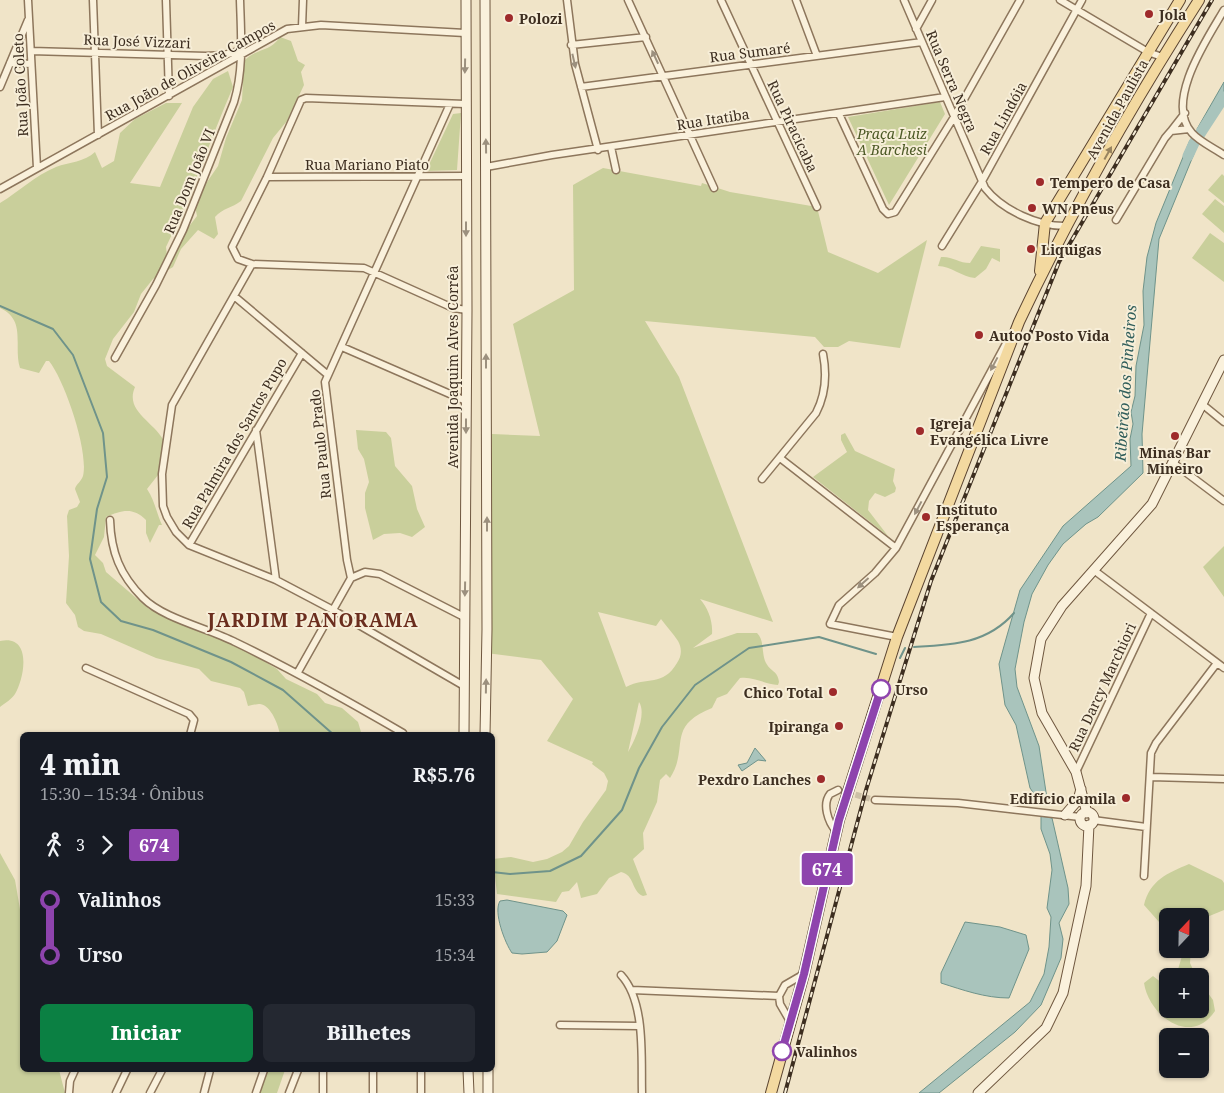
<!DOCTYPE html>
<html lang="pt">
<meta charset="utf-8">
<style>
:root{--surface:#171b24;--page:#242831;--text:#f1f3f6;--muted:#9ea1a6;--accent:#0b8043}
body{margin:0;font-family:"Noto Serif",serif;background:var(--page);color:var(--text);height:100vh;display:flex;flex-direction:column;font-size:19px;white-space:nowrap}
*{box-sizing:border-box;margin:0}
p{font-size:16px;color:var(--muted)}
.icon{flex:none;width:28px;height:28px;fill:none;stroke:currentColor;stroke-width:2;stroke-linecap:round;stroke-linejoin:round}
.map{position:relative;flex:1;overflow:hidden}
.drawer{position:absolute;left:20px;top:732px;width:475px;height:340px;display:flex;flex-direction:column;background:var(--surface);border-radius:8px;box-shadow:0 1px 4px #0004}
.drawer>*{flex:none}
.badge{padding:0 10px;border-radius:4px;font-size:18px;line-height:32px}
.needle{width:32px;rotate:22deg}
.controls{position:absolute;left:1159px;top:908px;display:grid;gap:10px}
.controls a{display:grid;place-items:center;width:50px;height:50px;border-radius:8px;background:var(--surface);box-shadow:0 1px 4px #0004;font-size:25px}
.map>.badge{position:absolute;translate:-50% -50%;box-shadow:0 0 0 2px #fff}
.legs{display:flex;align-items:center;gap:8px;height:55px;padding:0 20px;font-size:16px}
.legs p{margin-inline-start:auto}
.summary{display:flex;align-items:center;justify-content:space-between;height:85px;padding:0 20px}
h1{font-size:28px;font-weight:800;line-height:38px}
.cta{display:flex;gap:10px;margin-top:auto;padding:10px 20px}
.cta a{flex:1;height:58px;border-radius:8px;background:var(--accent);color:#fff;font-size:20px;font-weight:800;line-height:58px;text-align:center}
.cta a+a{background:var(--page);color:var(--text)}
ul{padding:0 20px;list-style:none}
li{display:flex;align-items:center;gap:18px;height:55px;font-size:19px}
li i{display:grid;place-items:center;width:8px;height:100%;margin:0 6px;background:currentColor}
li i::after{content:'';width:12px;height:12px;margin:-6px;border:4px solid;border-radius:50%;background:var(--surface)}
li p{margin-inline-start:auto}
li:first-child i{background:linear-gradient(#0000 50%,currentColor 0)}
li:last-child i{background:linear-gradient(currentColor 50%,#0000 0)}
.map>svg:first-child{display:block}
</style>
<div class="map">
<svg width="1224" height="1093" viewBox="0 0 1224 1093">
<rect width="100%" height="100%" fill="#f0e4c8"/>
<path fill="#c9cf9b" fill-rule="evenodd" d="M280 37 291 41 298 61 305 65 301 72 304 85 287 121 273 138 241 201C232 208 223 208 215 217L218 234 214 239 198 230 181 249 173 267 153 279 141 294 134 312 113 339 105 359 107 366 135 387C124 412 156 422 165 443L158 475 147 489C155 501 156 512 162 525H159L150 543 146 533V520C133 507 122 510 106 517L104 537 95 555 103 563 106 572 149 609 232 642 277 669 286 679 317 694 325 703 342 708 358 722 361 732 365 735H372H280C279 726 271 705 260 704 257 704 252 705 248 706L244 692 240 688 211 681 199 669 156 658 101 634 84 631 78 627 75 615 66 603 69 556 67 516 69 510 77 507 80 502 75 489C76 484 81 482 83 476 89 452 65 381 49 361H46L39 373 20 368C13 346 27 320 0 308V203C20 191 34 176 56 167 69 162 85 162 95 152L102 168 114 161 120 133 135 119 166 103H182L130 183 160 187 193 107 213 79 228 71 233 87C210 140 192 195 166 247L167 256 175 254 187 229 197 216 194 201 218 166 226 138 242 100 244 61C258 47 269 53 280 37Z
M940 102 945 114 889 205 848 117Z
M461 113 457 170 426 171 453 114Z
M603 168 701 186 702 183 730 192 817 207 828 252 878 273 927 240 900 348 849 341 838 347H824L815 337 645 321 679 377 773 622 700 599C708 608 713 621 712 634L693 648 737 633H757C765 641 761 653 766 663 771 672 778 671 779 682L778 685C764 684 753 676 740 678L727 694 717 698 712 708C665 727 690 747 670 778L666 774 660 780 657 802 643 833 644 849 633 859 647 895 643 896C631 891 635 875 621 872L609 878 597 894 581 898 577 882 569 891 562 892 556 902 497 894 493 859 511 857 533 862 547 859 562 852 569 846 583 822 606 790 608 781 604 773 592 764 593 762 547 741 573 699 541 660 486 653 492 434 540 436 513 324 574 290 573 185ZM598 612 656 626 661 619C666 626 673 633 678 641 682 648 682 656 677 663 663 687 647 676 626 687ZM639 702C647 714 635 740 628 752Z
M1222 174 1224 176V203L1208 190Z
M1215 199 1224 206V233L1202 214Z
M1210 233 1224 243V282L1192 258Z
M981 246 1000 249V262L992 258 986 269 975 278C962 277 951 266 938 266L941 257C952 256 959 263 970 263Z
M356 430 386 432 391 438 395 466 412 486 417 509 425 527 412 537 400 533 384 534 373 540 365 508V493L369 482 364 459 358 449Z
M845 433 855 451 895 469 893 481 896 488 895 492 885 497 875 493 869 501 868 510 888 536 813 477 847 452 841 440V435Z
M1224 546V597L1203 567Z
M0 641C32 634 25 677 15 694 12 699 5 703 0 707Z
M0 853 15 880 22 921V1070H59L65 1093H0Z
M1189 864 1222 880 1224 883V910L1207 917 1200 930V916H1168L1167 931 1144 905C1150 880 1168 873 1189 864Z
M1180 949H1191L1190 963 1196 976H1176L1182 956Z
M1153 976 1167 987 1168 1009H1200V982L1213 1000 1215 1011C1191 1047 1149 1016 1144 983Z
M268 1070H285L277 1093H258Z"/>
<path fill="#a9c4bc" stroke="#6f938a" d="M1224 82V100L1203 136 1197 129Z
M1190 140 1198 144 1159 239 1142 434 1143 473 1098 517 1086 524 1063 544 1048 565 1032 594 1024 622 1015 669 1017 687 1039 746 1048 805 1035 803 1037 798 1030 788 1016 725 1005 705 999 664 1006 639 1020 590 1063 526 1131 466 1130 439 1133 424 1131 412 1135 396 1136 366 1144 325 1143 291 1147 257 1156 223Z
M755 748 766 761 758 760 742 771 738 765 747 763Z
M1041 816 1052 818 1068 888 1069 904 1059 923 1063 939 1061 958 1041 1005 1015 1032 939 1093H919L1030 1002 1044 974 1049 947 1051 917 1047 908 1052 870 1050 854 1041 829Z
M507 900 563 911 567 915 557 941 547 952 522 954 512 953C505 943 493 912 500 901Z
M965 922 1000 927 1026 935 1029 949 1009 998C985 998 963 990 941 983V973Z"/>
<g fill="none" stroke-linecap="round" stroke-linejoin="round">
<path stroke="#6f938a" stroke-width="2" d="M0 306 53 329 73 355 103 433 107 477 97 509 90 559 101 602 121 621 153 630 231 662 283 690 334 735
M914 647C952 645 987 644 1014 613
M900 658 905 648
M492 872 510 874 550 871 581 856 622 810 639 768 662 727 695 685 749 648 819 637 876 654"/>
<path stroke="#a9c4bc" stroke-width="11" d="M1188 156 1194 143 1224 97"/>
<path stroke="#ccc0a6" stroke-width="6" stroke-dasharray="6 3" stroke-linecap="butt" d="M838 790 875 800"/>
<defs>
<path id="street" d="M28 0 37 168
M93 0 98 135
M166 0 169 96
M567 0 575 64 598 150
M628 0 714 188
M721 0 817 207
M796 0 817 56
M904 0 985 188C1002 210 1039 227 1067 226
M1060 0 1148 52 1162 57
M1224 10C1207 39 1164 102 1192 133 1200 142 1214 148 1224 155
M302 27 303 0
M916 29 932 0
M571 45 646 37
M31 51 206 56 224 55 242 50
M10 63 31 64
M0 87 28 20
M581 87 922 42
M465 104 306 98 301 100 267 177 232 247 238 259 252 264 364 268 453 308 467 310
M839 114 883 209 888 214 895 212 954 117 1020 0
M1171 131 1185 113
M611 147 616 170
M486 167 552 155 945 97
M267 177 466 176
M0 189 287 29 321 25 465 33
M1116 220 1165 138 1171 131 1189 129
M942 246 981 183 1082 0
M252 264 172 405 162 474 163 506 167 517 176 532 189 545 276 580 333 610 464 686
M234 296 328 375
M342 347 466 401
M115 358 156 285 183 230 234 102C244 69 241 34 240 0
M1202 404 1224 422
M256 430 276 580
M780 458 896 548
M1172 462 1224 501
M762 479 816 413C826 394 827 375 823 354
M110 520C111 552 120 575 143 598 164 619 208 628 235 642 293 670 348 701 403 733
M189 545 302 353
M1095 571 1224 668
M351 578 365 572 380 574 464 617
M897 637 830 624 839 605 875 573 896 548 1009 338
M86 668 189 714 194 720 190 735
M298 672 351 578 347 560 325 382 450 104
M1076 772 1151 613
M1151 777 1224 779
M875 800 958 803 1080 817
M1093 820 1146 827
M836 831C828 822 822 804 830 794L838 790
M1144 876 1151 753 1156 743 1217 663
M621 975C646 1002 641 1058 642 1093
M632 990 779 996
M791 1023 780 1004 779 996 785 985 804 974
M560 1025 639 1026
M373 1070V1093
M421 1070V1093
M69 1093 70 1081 75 1070
M116 1093 127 1070
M150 1093 162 1070
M204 1093 210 1070
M256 1093 264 1070
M289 1093 298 1070
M323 1093V1070"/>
<path id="secondary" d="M464 735 467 310 466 0
M485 735 487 629 485 0
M1080 819a7 7 0 1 1 14 0a7 7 0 1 1-14 0Z
M1087 813 1076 772 1042 713 1034 678 1041 639 1062 606 1152 504 1224 360
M1065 815 1078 800 1081 789
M468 1070 469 1093
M488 1070V1093
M978 1093 1046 1028 1063 993 1086 886 1089 825"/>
<path id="primary" d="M1040 271 1045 223 1180 0
M771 1093 804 974 839 820 897 637 1019 322C1071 211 1133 103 1199 0"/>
</defs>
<use href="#street" stroke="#8d765c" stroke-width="9"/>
<use href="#secondary" stroke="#6f573f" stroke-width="11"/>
<use href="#primary" stroke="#5b4430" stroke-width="12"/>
<use href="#street" stroke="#faf1dc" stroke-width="6"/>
<use href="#secondary" stroke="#faf1dc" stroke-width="9"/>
<use href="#primary" stroke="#f3d9a0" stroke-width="10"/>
<defs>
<path id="rail" d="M785 1093 866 790 931 581 1059 262 1212 0"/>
</defs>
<use href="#rail" stroke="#3d2e20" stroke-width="4"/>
<use href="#rail" stroke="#f7eed8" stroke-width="2" stroke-dasharray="5.5" stroke-linecap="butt"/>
</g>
<defs><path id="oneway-solid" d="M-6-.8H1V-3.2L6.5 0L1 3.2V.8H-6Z" transform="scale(1.25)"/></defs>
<g fill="#9c907e">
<use href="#oneway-solid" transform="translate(655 57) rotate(-115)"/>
<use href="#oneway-solid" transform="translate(574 61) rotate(77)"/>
<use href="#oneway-solid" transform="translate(465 66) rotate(91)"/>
<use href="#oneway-solid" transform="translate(486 146) rotate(-91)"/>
<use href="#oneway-solid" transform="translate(466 229) rotate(90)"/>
<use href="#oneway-solid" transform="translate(486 361) rotate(-90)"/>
<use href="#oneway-solid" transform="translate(994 364) rotate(118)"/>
<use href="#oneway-solid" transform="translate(466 426) rotate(90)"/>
<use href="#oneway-solid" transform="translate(918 508) rotate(118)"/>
<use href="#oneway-solid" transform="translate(487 524) rotate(-90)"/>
<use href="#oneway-solid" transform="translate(863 583) rotate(138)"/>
<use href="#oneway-solid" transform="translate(465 589) rotate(91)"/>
<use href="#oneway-solid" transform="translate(486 686) rotate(-89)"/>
</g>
<use fill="#988460" href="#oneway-solid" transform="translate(1108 153) rotate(-61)"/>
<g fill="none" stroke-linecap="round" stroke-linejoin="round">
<defs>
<path id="line-1" d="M782 1051 804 974 839 820 881 689"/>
</defs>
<use href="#line-1" stroke="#fff" stroke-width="11"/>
<use href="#line-1" stroke="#8e44ad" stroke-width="8"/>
</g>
<g fill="#9e2a2b" stroke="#f7eed8" stroke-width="2">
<circle cx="1149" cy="14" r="5"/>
<circle cx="509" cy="18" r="5"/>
<circle cx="1040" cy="182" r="5"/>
<circle cx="1032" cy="208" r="5"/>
<circle cx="1031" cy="249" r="5"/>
<circle cx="979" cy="335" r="5"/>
<circle cx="920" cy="431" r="5"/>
<circle cx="1175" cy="436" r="5"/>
<circle cx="926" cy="517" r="5"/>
<circle cx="833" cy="692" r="5"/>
<circle cx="839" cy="726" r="5"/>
<circle cx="821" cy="779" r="5"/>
<circle cx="1126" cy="798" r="5"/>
</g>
<g fill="#fff" stroke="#8e44ad" stroke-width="2.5">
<circle cx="881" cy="689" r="9"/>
<circle cx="782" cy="1051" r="9"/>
</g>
<g text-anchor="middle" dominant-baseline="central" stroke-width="4" stroke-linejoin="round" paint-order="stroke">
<g font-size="14" font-weight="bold" fill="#3d2e20" stroke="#f7eed8" text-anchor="start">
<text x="1159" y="14">Jola</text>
<text x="519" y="18">Polozi</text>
<text x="1050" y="182">Tempero de Casa</text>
<text x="1042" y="208">WN Pneus</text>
<text x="1041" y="249">Liquigas</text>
<text x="989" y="335">Autoo Posto Vida</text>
<text x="930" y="423">Igreja<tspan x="930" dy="16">Evangélica Livre</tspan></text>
<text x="1175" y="452" text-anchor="middle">Minas Bar<tspan x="1175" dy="16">Mineiro</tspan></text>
<text x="936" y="509">Instituto<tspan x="936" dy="16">Esperança</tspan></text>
<text x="823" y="692" text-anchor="end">Chico Total</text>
<text x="829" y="726" text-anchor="end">Ipiranga</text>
<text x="811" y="779" text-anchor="end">Pexdro Lanches</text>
<text x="1116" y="798" text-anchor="end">Edifício camila</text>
</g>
<g font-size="14" fill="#3d2e20" stroke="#f7eed8">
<text transform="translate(137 41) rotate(2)">Rua José Vizzari</text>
<text transform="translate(750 52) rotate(-7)">Rua Sumaré</text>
<text transform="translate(190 70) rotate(-29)">Rua João de Oliveira Campos</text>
<text transform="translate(952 81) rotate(67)">Rua Serra Negra</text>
<text transform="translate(20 85) rotate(-93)">Rua João Coleto</text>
<text transform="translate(1117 109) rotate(-61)">Avenida Paulista</text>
<text transform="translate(1003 118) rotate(-61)">Rua Lindóia</text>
<text transform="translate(713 119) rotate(-9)">Rua Itatiba</text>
<text transform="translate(793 126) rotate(65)">Rua Piracicaba</text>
<text x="367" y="164">Rua Mariano Piato</text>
<text transform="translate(189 181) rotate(-68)">Rua Dom João VI</text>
<text transform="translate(452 367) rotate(-90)">Avenida Joaquim Alves Corrêa</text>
<text transform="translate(234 443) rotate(-60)">Rua Palmira dos Santos Pupo</text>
<text transform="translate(320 444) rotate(-96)">Rua Paulo Prado</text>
<text transform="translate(1102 687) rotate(-65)">Rua Darcy Marchiori</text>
</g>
<g font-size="14" font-style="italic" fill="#4d5a26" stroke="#f7eed8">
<text x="892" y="133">Praça Luiz<tspan x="892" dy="16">A Barchesi</tspan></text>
</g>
<g font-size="14" font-weight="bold" fill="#3d2e20" stroke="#f7eed8" text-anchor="start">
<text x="895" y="689">Urso</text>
<text x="796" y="1051">Valinhos</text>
</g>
<g font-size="15" font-style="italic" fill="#2f5d5a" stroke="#f7eed8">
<text transform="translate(1125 383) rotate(-86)">Ribeirão dos Pinheiros</text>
</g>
<g font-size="19" font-weight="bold" letter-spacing="1" fill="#6b2e1e" stroke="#f7eed8">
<text x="313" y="620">JARDIM PANORAMA</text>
</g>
</g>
</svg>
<div class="controls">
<a><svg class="needle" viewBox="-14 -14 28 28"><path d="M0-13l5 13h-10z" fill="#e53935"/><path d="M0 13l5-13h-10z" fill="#9ea1a6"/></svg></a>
<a>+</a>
<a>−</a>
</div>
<b class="badge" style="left:827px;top:869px;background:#8e44ad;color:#fff">674</b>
<section class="drawer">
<div class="summary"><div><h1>4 min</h1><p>15:30 – 15:34 · Ônibus</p></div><b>R$5.76</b></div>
<div class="legs"><svg class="icon" aria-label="walk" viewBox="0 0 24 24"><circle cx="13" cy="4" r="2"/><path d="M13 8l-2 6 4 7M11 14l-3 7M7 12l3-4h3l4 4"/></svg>3<svg class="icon" aria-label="forward" viewBox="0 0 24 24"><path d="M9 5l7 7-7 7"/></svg><b class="badge" style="background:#8e44ad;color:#fff">674</b></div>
<ul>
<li><i style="color:#8e44ad"></i><b>Valinhos</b><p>15:33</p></li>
<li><i style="color:#8e44ad"></i><b>Urso</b><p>15:34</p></li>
</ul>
<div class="cta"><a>Iniciar</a><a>Bilhetes</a></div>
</section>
</div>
